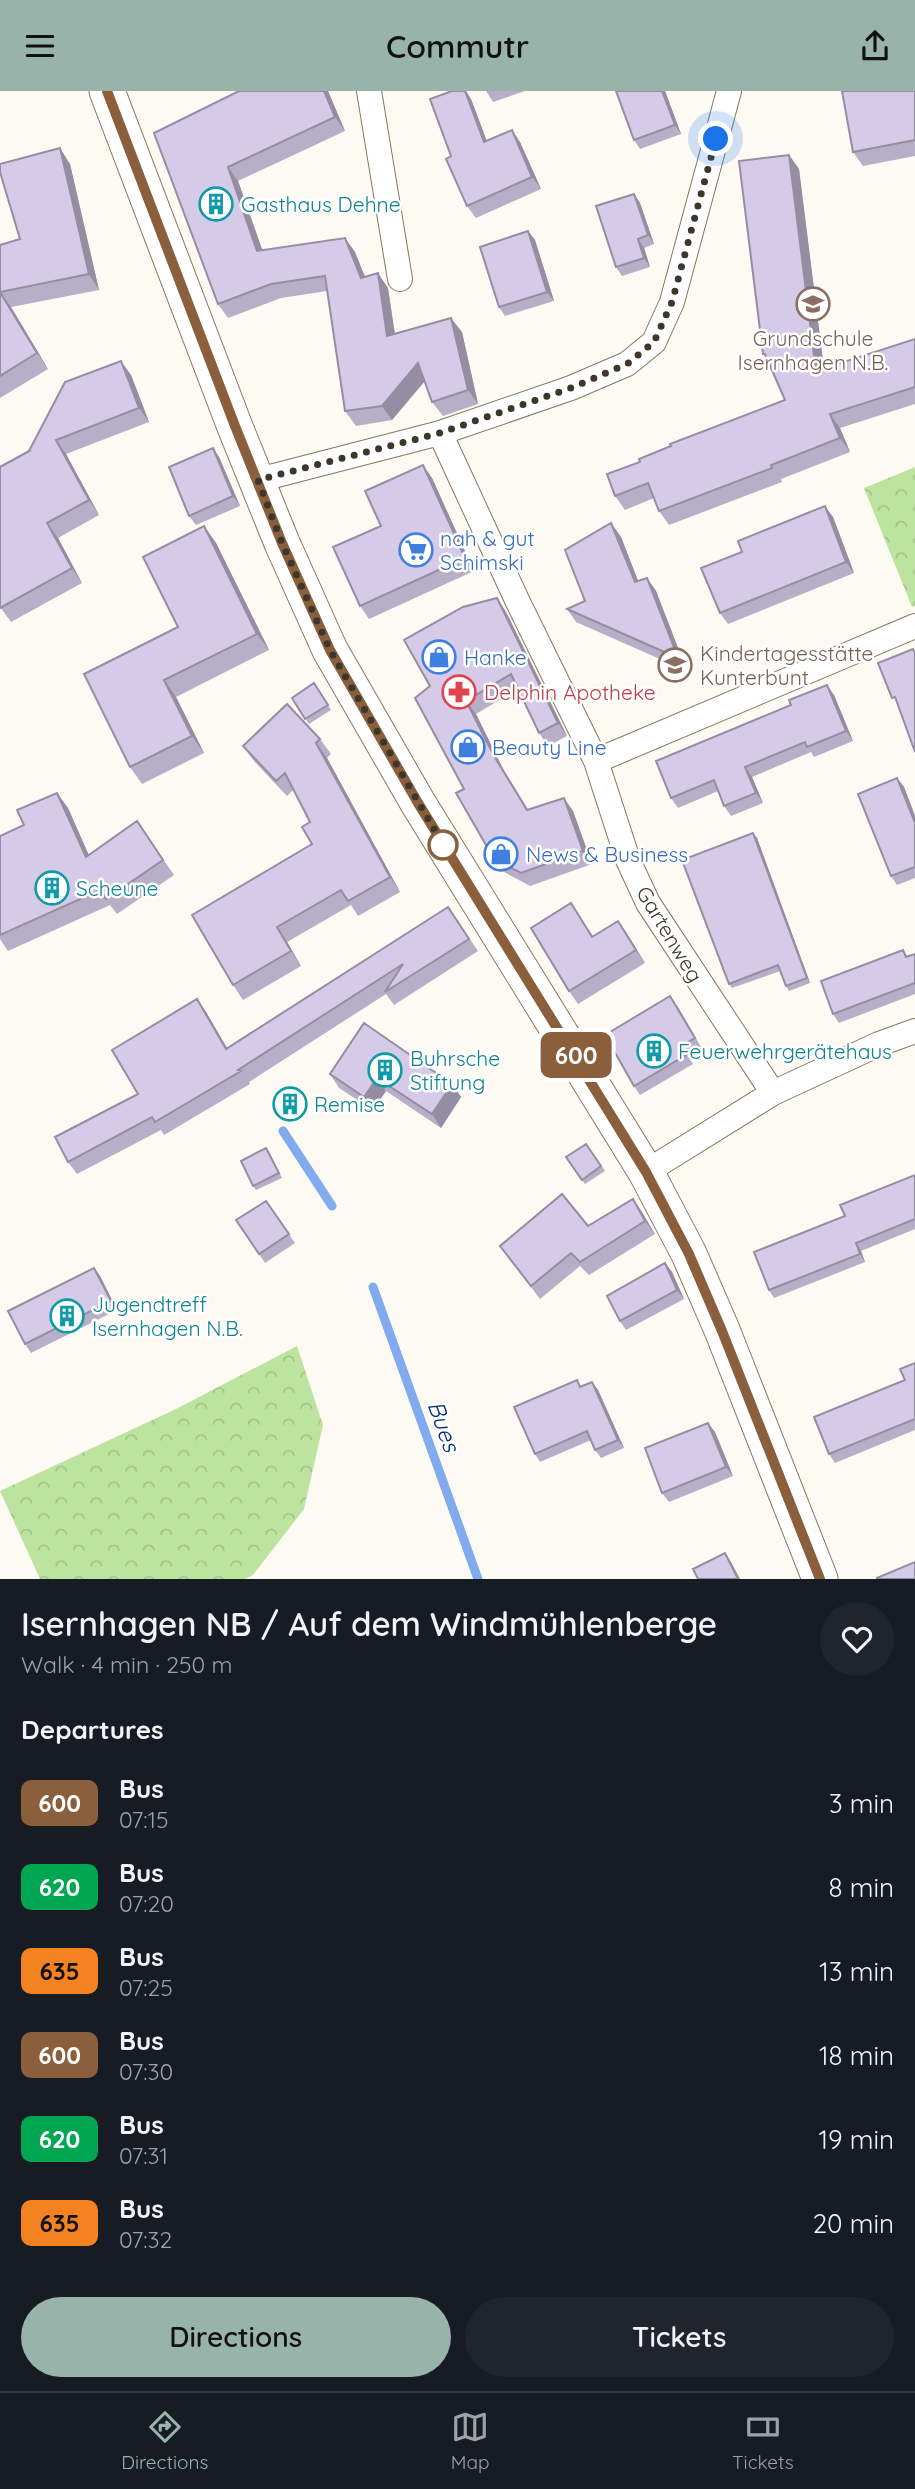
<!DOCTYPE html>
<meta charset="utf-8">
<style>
:root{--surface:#171b24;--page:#20242c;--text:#f1f3f6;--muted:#9ea1a6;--line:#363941;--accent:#98b3aa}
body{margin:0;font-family:Quicksand,sans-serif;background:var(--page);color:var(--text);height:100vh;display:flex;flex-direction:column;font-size:26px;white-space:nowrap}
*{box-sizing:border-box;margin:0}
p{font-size:23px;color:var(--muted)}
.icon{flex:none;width:38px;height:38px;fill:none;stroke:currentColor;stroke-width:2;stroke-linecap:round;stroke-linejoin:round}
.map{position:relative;height:1488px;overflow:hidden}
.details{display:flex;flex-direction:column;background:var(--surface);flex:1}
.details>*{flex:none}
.badge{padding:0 14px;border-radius:10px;font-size:24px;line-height:46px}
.you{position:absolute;width:35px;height:35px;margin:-18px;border:5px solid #fff;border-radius:50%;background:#1a73e8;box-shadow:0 0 0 10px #1a73e833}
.map>.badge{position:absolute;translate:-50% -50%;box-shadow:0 0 0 4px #fff}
h2{padding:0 21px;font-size:26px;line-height:63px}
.round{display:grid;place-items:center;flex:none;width:74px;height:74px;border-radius:37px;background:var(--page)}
.summary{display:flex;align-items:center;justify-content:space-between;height:119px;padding:0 21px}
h1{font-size:33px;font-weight:600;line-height:52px}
.action{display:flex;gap:14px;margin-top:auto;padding:14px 21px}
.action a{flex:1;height:80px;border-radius:42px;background:var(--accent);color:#111;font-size:28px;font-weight:600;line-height:80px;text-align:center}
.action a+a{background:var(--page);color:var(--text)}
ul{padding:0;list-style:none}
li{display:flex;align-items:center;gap:21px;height:84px;padding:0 21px}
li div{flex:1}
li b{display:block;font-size:26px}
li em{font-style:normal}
li .badge{min-width:77px;font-weight:700;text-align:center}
header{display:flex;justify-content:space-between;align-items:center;height:91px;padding:0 21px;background:var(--accent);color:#111;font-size:32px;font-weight:600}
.tabs{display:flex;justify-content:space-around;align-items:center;height:98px;border-top:2px solid var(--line);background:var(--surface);font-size:19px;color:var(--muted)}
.tabs a{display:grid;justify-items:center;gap:4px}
.tabs .selected{color:var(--accent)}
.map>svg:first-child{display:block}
</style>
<header><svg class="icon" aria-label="menu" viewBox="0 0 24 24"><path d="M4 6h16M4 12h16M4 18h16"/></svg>Commutr<svg class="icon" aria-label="share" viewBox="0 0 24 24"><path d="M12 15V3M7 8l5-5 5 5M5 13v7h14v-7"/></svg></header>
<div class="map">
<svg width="915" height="1488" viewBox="0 0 915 1488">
<defs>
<pattern id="forest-crowns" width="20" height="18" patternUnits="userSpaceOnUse" patternTransform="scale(1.75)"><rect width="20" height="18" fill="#bde49f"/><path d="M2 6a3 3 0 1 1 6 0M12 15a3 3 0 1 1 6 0" fill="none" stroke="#a3c489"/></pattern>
</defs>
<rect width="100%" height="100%" fill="#fdfaf4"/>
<path fill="url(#forest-crowns)" d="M915 376V515L912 516 864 397Z
M297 1255 323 1334 304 1418 253 1484 245 1488H40L0 1400 176 1318Z"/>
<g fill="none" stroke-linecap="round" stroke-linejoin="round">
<path stroke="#82aaee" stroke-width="9" d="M283 1040 332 1115
M373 1196 478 1488"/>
<defs>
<path id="minor" d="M369 0 400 188
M440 342 517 509 596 670 628 769 648 812 773 1002
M258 389 440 342 571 297 627 273 654 251 672 211 729 0
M596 670 915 535
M646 1081 773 1002 879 953 915 940"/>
<path id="secondary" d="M107 0 235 336 282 452 330 559 418 712 646 1081 689 1163 722 1239 820 1488"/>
</defs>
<use href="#minor" stroke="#85785c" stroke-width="26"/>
<use href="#secondary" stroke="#85785c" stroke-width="37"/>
<use href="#minor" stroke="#fff" stroke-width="24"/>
<use href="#secondary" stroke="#fff" stroke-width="35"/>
</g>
<path fill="#b7aec8" d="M328 0 345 40 238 90 262 159 355 161 365 186 388 197 395 243 462 241 478 313 443 325 432 311 425 290 392 329 356 335 345 320 327 200 281 207 228 227 218 213 154 42Z
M486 0H525L493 11Z
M665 0 681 43 640 58 634 49Z
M915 0V65L863 75 853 61Z
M471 8 487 50 520 51 541 98 476 127 467 115 451 65Z
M789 64 799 78 824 277 915 248V313L840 337 850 361 781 388 782 391 669 434 659 420 654 407 625 419 615 405 640 371 785 309 770 273 763 263Z
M70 73 99 199 11 216 48 278 0 307V154L20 148Z
M634 103 640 112 654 153 644 157 650 176 622 185 616 176Z
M528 140 535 149 554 210 505 225 499 216Z
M131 284 149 331 66 363 99 424 58 447 82 492 11 531 0 516 29 360Z
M213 357 219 366 240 415 196 434 189 425Z
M432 387 474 480 369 528 360 515 381 435Z
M833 426 854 482 728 533 720 522 742 461Z
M611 432 621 446 638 490 647 487 656 500 687 580 576 531 567 518 585 510Z
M204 435 216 452 269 559 176 606 204 662 142 693 130 676 178 536Z
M497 507 506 521 567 645 548 655 539 642 518 598 476 623 503 678 528 719 573 720 592 773 530 795 504 781 494 768 464 698 430 595Z
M314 592 331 619 309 633 292 607Z
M834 604 853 650 814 666 811 661 752 686 763 712 731 725 724 715 718 700 678 717 671 707Z
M320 648 331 663 327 667 400 801 358 825 351 814 287 851 301 875 243 909 233 894 312 753 310 731 293 699 287 705 254 670 243 655Z
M897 687 904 696 915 725V787L897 794 891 785Z
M57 702 68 717 89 764 137 730 174 784 117 823 110 814 8 860 0 848V745L24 734Z
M753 742 757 747 810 892 789 900 786 895 780 880 732 897 729 893Z
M571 812 593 845 627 843 645 872 578 913 569 900Z
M448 816 478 860 394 914 386 903 249 991 250 993 164 1044 161 1039 77 1083 68 1071 138 1003 197 908 206 921 227 957Z
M903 859 907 866 915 863V903L839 932 833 923Z
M677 914 701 956 687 964 693 973 640 1004 634 995Z
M330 983 452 993 461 1006 441 1037 386 1000 373 1019 339 997Z
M586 1053 605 1080 585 1093 566 1066Z
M269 1062 282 1087 256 1099 253 1095Z
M915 1084V1138L861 1160 865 1171 774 1207 769 1199 845 1125Z
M633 1108 655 1143 589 1184 580 1175 540 1208 500 1155 588 1135Z
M266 1110 295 1152 265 1172 236 1129Z
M665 1172 672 1181 684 1208 626 1239 620 1230Z
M94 1177 100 1185 117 1219 31 1262 25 1253Z
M915 1272V1339L835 1372 829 1363 905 1289Z
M592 1291 598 1299 624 1357 601 1367 595 1359 591 1349 540 1371 535 1363Z
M715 1341 733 1385 669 1411 662 1402Z"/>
<path fill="#958da2" d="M324 0H328L345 40 335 26Z
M465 0H466L471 8 492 64 484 51Z
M662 0H665L681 43 675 34Z
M512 39 520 51 541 98 532 86Z
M60 57 70 73 99 199 89 183Z
M789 64 799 78 826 294 816 280Z
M228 76 238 90 268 175 257 160Z
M634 103 640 112 654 153 648 144Z
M528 140 535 149 554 210 547 201Z
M345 147 355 161 371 201 361 187Z
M638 148 644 157 650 176 644 167Z
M378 182 388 197 397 259 387 245Z
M0 201 11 216 48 278 37 262Z
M451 227 462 241 478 313 468 299Z
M121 270 131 284 149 331 139 317Z
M418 272 428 286 392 329 382 315Z
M830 323 840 337 850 361 840 347Z
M56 349 66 363 99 424 89 409Z
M213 357 219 366 240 415 233 405Z
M423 374 432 387 474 480 465 467Z
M825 415 833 426 854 482 846 471Z
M47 432 58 447 82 492 72 477Z
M611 432 621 446 644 505 635 491Z
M204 435 216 452 269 559 257 543Z
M647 487 656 500 687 580 678 567Z
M497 507 506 521 567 645 558 632Z
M164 589 176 606 204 662 192 645Z
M827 594 834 604 853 650 846 640Z
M466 610 476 623 503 678 537 732 494 665Z
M316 652 327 667 400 801 390 786Z
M745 676 752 686 763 712 756 702Z
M897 687 904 696 915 725V732Z
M57 702 68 717 96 781 86 766Z
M564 707 573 720 592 773 583 760Z
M753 742 757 747 810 892 807 887Z
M618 830 627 843 645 872 636 859Z
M277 836 287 851 301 875 291 860Z
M197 908 206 921 235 971 226 958Z
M377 987 386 1000 373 1019 364 1006Z
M452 993 461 1006 441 1037 432 1023Z
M633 1108 642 1121 655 1143 645 1130Z
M856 1152 861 1160 865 1171 860 1163Z
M665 1172 672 1181 684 1208 677 1199Z
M94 1177 100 1185 117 1219 111 1210Z
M592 1291 598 1299 624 1357 618 1349Z
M708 1332 715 1341 733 1385 726 1376Z
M725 1462 731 1471 740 1488H738Z"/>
<path fill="#d5cae8" stroke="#958da2" stroke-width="2" d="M239 0H324L335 26 228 76 257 160 345 147 361 187 378 182 387 245 451 227 468 299 432 311 418 272 382 315 345 320 325 185 271 193 218 213 154 42Z
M452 0H465L484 51 512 39 532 86 467 115 446 68 451 65 430 8Z
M616 0H662L675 34 634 49Z
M842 0H915V49L853 61Z
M60 57 89 183 0 201 37 262 0 285V154L20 148 0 81V73Z
M789 64 816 280 915 248V296L830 323 840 347 771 374 772 377 659 420 648 392 615 405 607 383 640 371 639 368 671 355 670 353 785 309 765 263H763L739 70Z
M634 103 648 144 638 148 644 167 616 176 596 115Z
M528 140 547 201 499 216 480 156Z
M121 270 139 317 56 349 89 409 47 432 72 477 0 517V376L31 359 29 360 65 291Z
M213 357 233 405 189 425 169 376Z
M423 374 465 467 360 515 333 456 381 435 365 400Z
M825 415 846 471 720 522 701 477 742 461 738 450Z
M611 432 635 491 647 487 678 567 567 518 585 510 565 459Z
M204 435 257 543 164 589 192 645 130 676 84 583 178 536 143 466Z
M497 507 558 632 539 642 511 583 466 610 494 665 527 719 564 707 583 760 521 782 494 768 456 702 464 698 415 607 430 595 404 549 463 516Z
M913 558 915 562V661L895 606 892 607 878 572Z
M314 592 328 614 305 628 292 607Z
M827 594 846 640 807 656 805 651 745 676 756 702 724 715 714 689 671 707 656 670 791 614 789 609Z
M287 613 320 648 316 652 390 786 348 810 341 799 277 836 291 860 233 894 192 824 312 753 302 736 310 731 285 682 276 690 243 655Z
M897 687 915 732V776L891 785 858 703Z
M57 702 86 766 137 730 163 769 106 808 100 799 0 844V745L24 734 17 719Z
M753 742 807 887 786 895 778 874 729 893 682 769Z
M571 812 592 846 618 830 636 859 569 900 531 837Z
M448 816 469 848 385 901 403 873 238 979 241 980 155 1031 152 1026 68 1071 55 1046 138 1003 112 959 197 908 226 958Z
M903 859 906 866 915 863V892L833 923 821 890Z
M670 905 695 947 681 955 686 964 634 995 605 944Z
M364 932 452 993 432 1023 377 987 364 1006 330 983Z
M586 1053 601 1075 582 1089 566 1066Z
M266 1057 279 1082 253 1095 241 1070Z
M915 1084V1128L856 1152 860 1163 769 1199 754 1161 845 1125 840 1114Z
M562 1103 588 1135 633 1108 645 1130 580 1171 571 1162 531 1195 500 1155Z
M266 1110 289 1143 259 1163 236 1129Z
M665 1172 677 1199 620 1230 607 1205Z
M94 1177 111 1210 25 1253 8 1220Z
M915 1272V1328L829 1363 814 1326 905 1289 900 1278Z
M577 1289 580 1296 592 1291 618 1349 595 1359 587 1340 535 1363 514 1316Z
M708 1332 726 1376 662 1402 645 1357Z
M725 1462 738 1488H698L693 1478Z
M915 1471V1488H877V1487Z"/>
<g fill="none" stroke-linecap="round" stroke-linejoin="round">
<defs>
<path id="line" d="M107 0 235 335 282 452 330 559 418 712 646 1081 689 1163 722 1240 820 1488"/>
</defs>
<use href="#line" stroke="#fff" stroke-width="16"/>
<use href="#line" stroke="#8b5e3c" stroke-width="10"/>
<path stroke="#3d372b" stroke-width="7" stroke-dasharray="0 12.6" d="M443 754 445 757 330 559 282 452 258 389 440 342 571 297 627 273 654 251 672 211 716 48"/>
</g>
<defs>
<symbol id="building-ring" viewBox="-11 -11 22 22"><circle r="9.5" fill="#fff" stroke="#0f9aa8" stroke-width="1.5"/><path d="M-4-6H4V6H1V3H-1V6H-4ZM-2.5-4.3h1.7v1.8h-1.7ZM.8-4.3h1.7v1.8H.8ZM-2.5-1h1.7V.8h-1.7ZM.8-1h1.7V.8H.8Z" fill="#0f9aa8"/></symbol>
<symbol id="school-ring" viewBox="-11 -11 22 22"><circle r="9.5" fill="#fff" stroke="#8d6e63" stroke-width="1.5"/><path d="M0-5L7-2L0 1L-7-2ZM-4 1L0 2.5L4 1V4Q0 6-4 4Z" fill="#8d6e63"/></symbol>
<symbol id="supermarket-ring" viewBox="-11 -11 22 22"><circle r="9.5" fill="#fff" stroke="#3f7fe0" stroke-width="1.5"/><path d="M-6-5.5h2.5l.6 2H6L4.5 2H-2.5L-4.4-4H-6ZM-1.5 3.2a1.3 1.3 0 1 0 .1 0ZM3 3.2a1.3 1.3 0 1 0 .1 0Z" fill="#3f7fe0"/></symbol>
<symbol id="shop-ring" viewBox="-11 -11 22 22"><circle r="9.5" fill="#fff" stroke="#3f7fe0" stroke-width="1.5"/><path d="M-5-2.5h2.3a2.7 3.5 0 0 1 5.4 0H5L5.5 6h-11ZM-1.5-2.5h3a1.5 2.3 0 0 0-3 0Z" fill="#3f7fe0"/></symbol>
<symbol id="pharmacy-ring" viewBox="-11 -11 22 22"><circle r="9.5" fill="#fff" stroke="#e0444e" stroke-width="1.5"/><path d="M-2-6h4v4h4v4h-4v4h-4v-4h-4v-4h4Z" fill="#e0444e"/></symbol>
</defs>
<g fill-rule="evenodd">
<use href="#building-ring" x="197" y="94" width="38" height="38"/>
<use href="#school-ring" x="794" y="194" width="38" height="38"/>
<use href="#supermarket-ring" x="397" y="440" width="38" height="38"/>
<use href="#shop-ring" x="420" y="547" width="38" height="38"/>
<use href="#school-ring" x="656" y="555" width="38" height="38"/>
<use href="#pharmacy-ring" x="440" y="582" width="38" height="38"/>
<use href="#shop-ring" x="449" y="637" width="38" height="38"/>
<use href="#shop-ring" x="482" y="744" width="38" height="38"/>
<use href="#building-ring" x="33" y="778" width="38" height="38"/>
<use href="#building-ring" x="635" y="941" width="38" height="38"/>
<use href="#building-ring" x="366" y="960" width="38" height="38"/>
<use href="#building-ring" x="271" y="994" width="38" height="38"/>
<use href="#building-ring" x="48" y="1206" width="38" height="38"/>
</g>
<circle fill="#fff" stroke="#8b5e3c" stroke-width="3.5" cx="443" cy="754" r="14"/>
<g text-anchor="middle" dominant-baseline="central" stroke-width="5" stroke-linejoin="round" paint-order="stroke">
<g font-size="21" fill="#0d838f" stroke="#fff" text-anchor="start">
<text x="241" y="113">Gasthaus Dehne</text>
<text x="76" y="797">Scheune</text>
<text x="678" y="960">Feuerwehrgerätehaus</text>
<text x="410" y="967">Buhrsche<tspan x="410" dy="24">Stiftung</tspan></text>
<text x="314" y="1013">Remise</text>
<text x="92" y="1213">Jugendtreff<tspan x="92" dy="24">Isernhagen N.B.</tspan></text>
</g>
<g font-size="21" fill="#785e54" stroke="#fff">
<text x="813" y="247">Grundschule<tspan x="813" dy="24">Isernhagen N.B.</tspan></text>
<text x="700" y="562" text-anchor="start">Kindertagesstätte<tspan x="700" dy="24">Kunterbunt</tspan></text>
</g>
<g font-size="21" fill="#366cbe" stroke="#fff" text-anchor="start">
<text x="440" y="447">nah &amp; gut<tspan x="440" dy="24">Schimski</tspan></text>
<text x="464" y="566">Hanke</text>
<text x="492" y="656">Beauty Line</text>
<text x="526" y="763">News &amp; Business</text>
</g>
<g font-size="21" fill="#be3a42" stroke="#fff" text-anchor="start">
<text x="484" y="601">Delphin Apotheke</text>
</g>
<g font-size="21" fill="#3d372b" stroke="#fff">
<text transform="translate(670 843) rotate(59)">Gartenweg</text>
</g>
<g font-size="23" font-style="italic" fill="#002b77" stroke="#fff">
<text transform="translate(444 1335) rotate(70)">Bues</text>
</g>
</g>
</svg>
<div class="you" style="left:716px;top:48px"></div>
<b class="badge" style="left:576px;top:964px;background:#8b5e3c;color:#fff">600</b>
</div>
<section class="details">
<div class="summary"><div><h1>Isernhagen NB / Auf dem Windmühlenberge</h1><p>Walk · 4 min · 250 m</p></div><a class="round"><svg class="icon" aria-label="heart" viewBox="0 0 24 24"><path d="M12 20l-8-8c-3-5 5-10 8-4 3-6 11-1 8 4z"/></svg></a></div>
<h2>Departures</h2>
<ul>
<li><span class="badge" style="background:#8b5e3c;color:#fff">600</span><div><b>Bus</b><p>07:15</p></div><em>3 min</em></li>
<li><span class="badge" style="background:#00a651;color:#fff">620</span><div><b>Bus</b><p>07:20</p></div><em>8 min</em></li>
<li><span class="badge" style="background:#f58220;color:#111">635</span><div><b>Bus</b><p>07:25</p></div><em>13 min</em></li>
<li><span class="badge" style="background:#8b5e3c;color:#fff">600</span><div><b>Bus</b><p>07:30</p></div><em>18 min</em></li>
<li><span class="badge" style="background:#00a651;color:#fff">620</span><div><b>Bus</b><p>07:31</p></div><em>19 min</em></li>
<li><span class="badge" style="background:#f58220;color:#111">635</span><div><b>Bus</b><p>07:32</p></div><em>20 min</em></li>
</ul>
<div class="action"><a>Directions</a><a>Tickets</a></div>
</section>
<nav class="tabs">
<a class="selected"><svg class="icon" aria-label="directions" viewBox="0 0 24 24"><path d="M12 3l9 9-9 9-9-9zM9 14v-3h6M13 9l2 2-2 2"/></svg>Directions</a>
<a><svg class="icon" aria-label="map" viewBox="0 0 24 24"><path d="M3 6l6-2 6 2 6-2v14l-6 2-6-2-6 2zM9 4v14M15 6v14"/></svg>Map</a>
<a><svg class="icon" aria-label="tickets" viewBox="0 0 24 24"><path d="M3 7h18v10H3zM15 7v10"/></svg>Tickets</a>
</nav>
